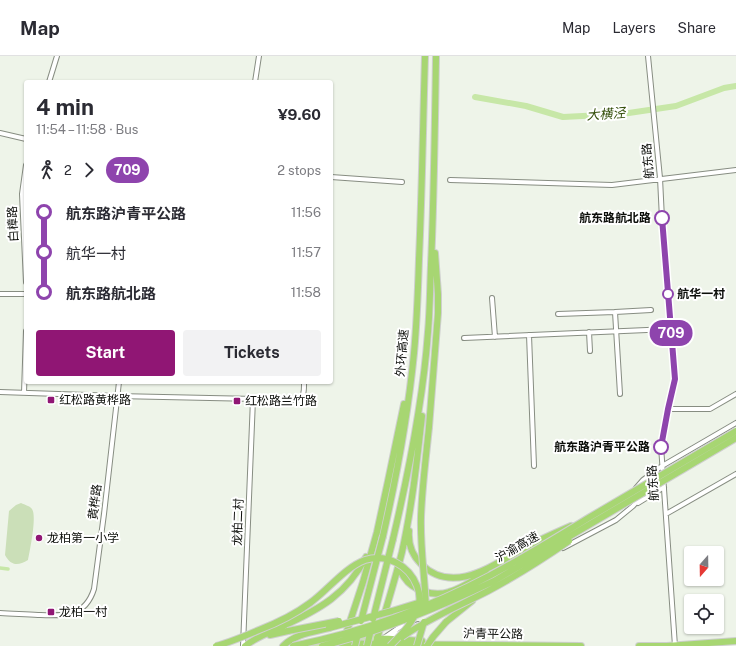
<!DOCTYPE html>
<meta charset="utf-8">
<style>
:root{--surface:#fff;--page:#f2f2f3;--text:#2b2b33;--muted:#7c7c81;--line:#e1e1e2;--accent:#901674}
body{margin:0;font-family:"Public Sans","Noto Sans SC",sans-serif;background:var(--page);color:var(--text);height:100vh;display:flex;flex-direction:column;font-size:15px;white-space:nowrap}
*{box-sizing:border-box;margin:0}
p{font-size:13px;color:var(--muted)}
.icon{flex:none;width:22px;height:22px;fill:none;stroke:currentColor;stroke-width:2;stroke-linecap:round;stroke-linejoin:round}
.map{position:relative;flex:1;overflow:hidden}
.sheet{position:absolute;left:24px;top:24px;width:309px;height:304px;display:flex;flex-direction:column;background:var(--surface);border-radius:4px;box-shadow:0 1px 3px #0004}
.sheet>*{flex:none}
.badge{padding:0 8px;border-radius:13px;font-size:14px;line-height:26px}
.needle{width:26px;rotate:200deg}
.fabs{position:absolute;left:684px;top:490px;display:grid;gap:8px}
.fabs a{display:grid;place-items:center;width:40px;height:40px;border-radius:4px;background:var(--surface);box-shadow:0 1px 3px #0004;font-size:20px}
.map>.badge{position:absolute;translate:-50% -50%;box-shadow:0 0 0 2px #fff}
.legs{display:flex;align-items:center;gap:6px;height:44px;padding:0 12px;font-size:13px}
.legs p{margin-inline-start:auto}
.head{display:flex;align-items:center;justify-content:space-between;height:68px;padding:0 12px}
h1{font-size:22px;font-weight:700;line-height:30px}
.primary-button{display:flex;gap:8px;margin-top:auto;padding:8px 12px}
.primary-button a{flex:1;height:46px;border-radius:4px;background:var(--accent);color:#fff;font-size:16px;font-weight:700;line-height:46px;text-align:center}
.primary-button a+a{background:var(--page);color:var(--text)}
ul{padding:0 12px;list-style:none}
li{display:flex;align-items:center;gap:14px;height:40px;font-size:15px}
li i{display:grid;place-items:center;width:6px;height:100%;margin:0 5px;background:currentColor}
li i::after{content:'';width:10px;height:10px;margin:-5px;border:3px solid;border-radius:50%;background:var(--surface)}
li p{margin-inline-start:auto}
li:first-child i{background:linear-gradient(#0000 50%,currentColor 0)}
li:last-child i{background:linear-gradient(currentColor 50%,#0000 0)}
header{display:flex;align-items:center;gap:24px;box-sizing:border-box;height:56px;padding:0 20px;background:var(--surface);border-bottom:1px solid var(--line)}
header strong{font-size:19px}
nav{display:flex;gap:22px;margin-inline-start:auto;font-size:14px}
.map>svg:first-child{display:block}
</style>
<header>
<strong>Map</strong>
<nav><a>Map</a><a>Layers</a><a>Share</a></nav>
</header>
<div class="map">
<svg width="736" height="590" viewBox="0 0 736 590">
<rect width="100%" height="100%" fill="#eef4e9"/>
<path fill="#cbdfb8" d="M21 447C25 449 30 450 32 453 37 460 30 494 28 504 18 510 11 510 5 499L9 455 16 449Z"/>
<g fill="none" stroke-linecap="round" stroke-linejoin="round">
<path stroke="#c7e7a7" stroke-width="3.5" d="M0 512 8 513"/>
<path stroke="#c7e7a7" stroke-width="6" d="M475 41 526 50 563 61 622 58 676 50 724 32 736 30"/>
<defs>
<path id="minor" d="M648 0 660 122 662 163 675 323 668 353 661 390 675 590
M49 26 57 0
M255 26 259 0
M0 77 26 83
M26 109 22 138 26 226
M331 121 402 126
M450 124 612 129 736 114
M0 238H26
M492 242 495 281
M558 258 615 256
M589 276 590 295
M529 279 534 410
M464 282 670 273
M0 336 117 340 296 344C305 342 304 333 304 326
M24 337 26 275
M620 338 615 256 651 254
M668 353H710L736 338
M636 432 643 424 662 410 736 367
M638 447 664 431
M666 458 736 418
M579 471 600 458
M563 492 616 464 633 450 643 439
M0 557C13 558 25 558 38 559 63 560 85 562 94 533L104 458 119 326
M384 582 410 564
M388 582 418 568
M243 590 253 343"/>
<path id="major" d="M356 581 377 582
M323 586 346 581
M304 590 326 588"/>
<path id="highway" d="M429 371 438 257V238L435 197
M409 475C408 487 412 499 421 508 453 540 493 509 524 492 539 484 555 477 571 470
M383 480C397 419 408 359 414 297 417 266 418 235 419 203 422 136 423 68 425 0
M393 483C409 415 423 346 428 276 430 254 430 232 431 209 434 140 435 70 436 0
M398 510C400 514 402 518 404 521 413 535 434 541 449 536 461 533 475 523 486 517
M446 566 472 545
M270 579 288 575
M377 582 422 585
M342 587 376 588 581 590
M245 590C256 581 270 576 283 570 320 553 347 538 366 501
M283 590C295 578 313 576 329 572
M342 590 363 526 377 476 388 425 404 348
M375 590C384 559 394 528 402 496 412 451 417 405 422 360
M639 590H667L736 585"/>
</defs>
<use href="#minor" stroke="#878d82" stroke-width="6"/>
<use href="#major" stroke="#cecfce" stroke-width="7"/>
<use href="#highway" stroke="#cecfce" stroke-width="8"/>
<use href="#minor" stroke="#fff" stroke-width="4"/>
<use href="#major" stroke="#cae6aa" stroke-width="5"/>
<use href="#highway" stroke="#a7d672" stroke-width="6"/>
<defs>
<path id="highway-bridge" d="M426 553C425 522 420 491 421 461 422 431 426 401 429 371
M373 563 393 483
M361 565 383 480
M329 572 392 555 421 546
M288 575 339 565
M402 581C429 562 459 550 488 535 516 520 543 503 569 485
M216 590C231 586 245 580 259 574 277 567 294 559 310 547 328 534 344 512 365 504 386 497 409 509 417 530 419 535 420 542 419 548 415 565 402 578 390 590
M293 590C362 576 429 552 491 519 525 501 557 481 590 461 639 432 687 404 736 375
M322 590C383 575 438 552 494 525L736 382
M355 590 358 578
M367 590 371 574
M417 590 424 566
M427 590 433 581 446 566"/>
</defs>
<use href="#highway-bridge" stroke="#cecfce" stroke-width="8" stroke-linecap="butt"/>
<use href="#highway-bridge" stroke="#a7d672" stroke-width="6"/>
</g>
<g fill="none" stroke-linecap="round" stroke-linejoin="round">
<defs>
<path id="line-1" d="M661 391 668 353 675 323 662 162"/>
</defs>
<use href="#line-1" stroke="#fff" stroke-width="9"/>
<use href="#line-1" stroke="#8e44ad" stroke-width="6"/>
</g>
<g fill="#fff" stroke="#8e44ad" stroke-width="2">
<circle cx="662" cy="162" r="7"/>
<circle cx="668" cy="238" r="5"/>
<circle cx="661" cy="391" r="7"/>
</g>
<g fill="#901674" stroke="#fff" stroke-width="1.5">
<rect x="47" y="340" width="8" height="8" rx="2"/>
<rect x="233" y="341" width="8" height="8" rx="2"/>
<circle cx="39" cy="482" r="4"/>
<rect x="47" y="552" width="8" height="8" rx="2"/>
</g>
<g text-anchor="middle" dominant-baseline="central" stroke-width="4" stroke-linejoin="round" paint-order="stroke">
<g font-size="12" fill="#0c0e0a" stroke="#fff">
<text transform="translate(648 105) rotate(-95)">航东路</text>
<text transform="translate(13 168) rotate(-93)">白樟路</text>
<text transform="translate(402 297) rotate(-85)">外环高速</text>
<text transform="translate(653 427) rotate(-94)">航东路</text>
<text transform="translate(95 446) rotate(-83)">黄桦路</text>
<text transform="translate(238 466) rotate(-88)">龙柏二村</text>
<text transform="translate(517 491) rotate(-30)">沪渝高速</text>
<text transform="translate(493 578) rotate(1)">沪青平公路</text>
</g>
<g font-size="12" font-weight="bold" fill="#0c0e0a" stroke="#fff" text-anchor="end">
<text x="651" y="162">航东路航北路</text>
<text x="677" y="238" text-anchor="start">航华一村</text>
<text x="650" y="391">航东路沪青平公路</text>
</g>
<g font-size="12" fill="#0c0e0a" stroke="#fff" text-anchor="start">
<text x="59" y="344">红松路黄桦路</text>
<text x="245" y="345">红松路兰竹路</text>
<text x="47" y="482">龙柏第一小学</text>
<text x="59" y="556">龙柏一村</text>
</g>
<g font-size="13" font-style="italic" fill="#35500c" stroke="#fff">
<text transform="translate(606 58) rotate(-4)">大横泾</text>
</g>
</g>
</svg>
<div class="fabs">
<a><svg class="needle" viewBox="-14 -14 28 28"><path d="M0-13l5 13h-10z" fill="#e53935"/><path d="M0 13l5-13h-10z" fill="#7c7c81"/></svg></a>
<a><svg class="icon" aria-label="locate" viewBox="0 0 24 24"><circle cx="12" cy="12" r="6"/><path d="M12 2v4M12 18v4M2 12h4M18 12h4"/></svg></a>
</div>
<b class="badge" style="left:671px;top:277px;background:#8e44ad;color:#fff">709</b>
<section class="sheet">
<div class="head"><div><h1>4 min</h1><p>11:54 – 11:58 · Bus</p></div><b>¥9.60</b></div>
<div class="legs"><svg class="icon" aria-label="walk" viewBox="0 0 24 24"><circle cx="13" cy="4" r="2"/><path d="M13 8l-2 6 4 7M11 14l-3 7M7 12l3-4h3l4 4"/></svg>2<svg class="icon" aria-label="forward" viewBox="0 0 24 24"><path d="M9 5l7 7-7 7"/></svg><b class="badge" style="background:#8e44ad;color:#fff">709</b><p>2 stops</p></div>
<ul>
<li><i style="color:#8e44ad"></i><b>航东路沪青平公路</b><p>11:56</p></li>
<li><i style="color:#8e44ad"></i><span>航华一村</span><p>11:57</p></li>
<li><i style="color:#8e44ad"></i><b>航东路航北路</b><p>11:58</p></li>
</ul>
<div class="primary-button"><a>Start</a><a>Tickets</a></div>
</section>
</div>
